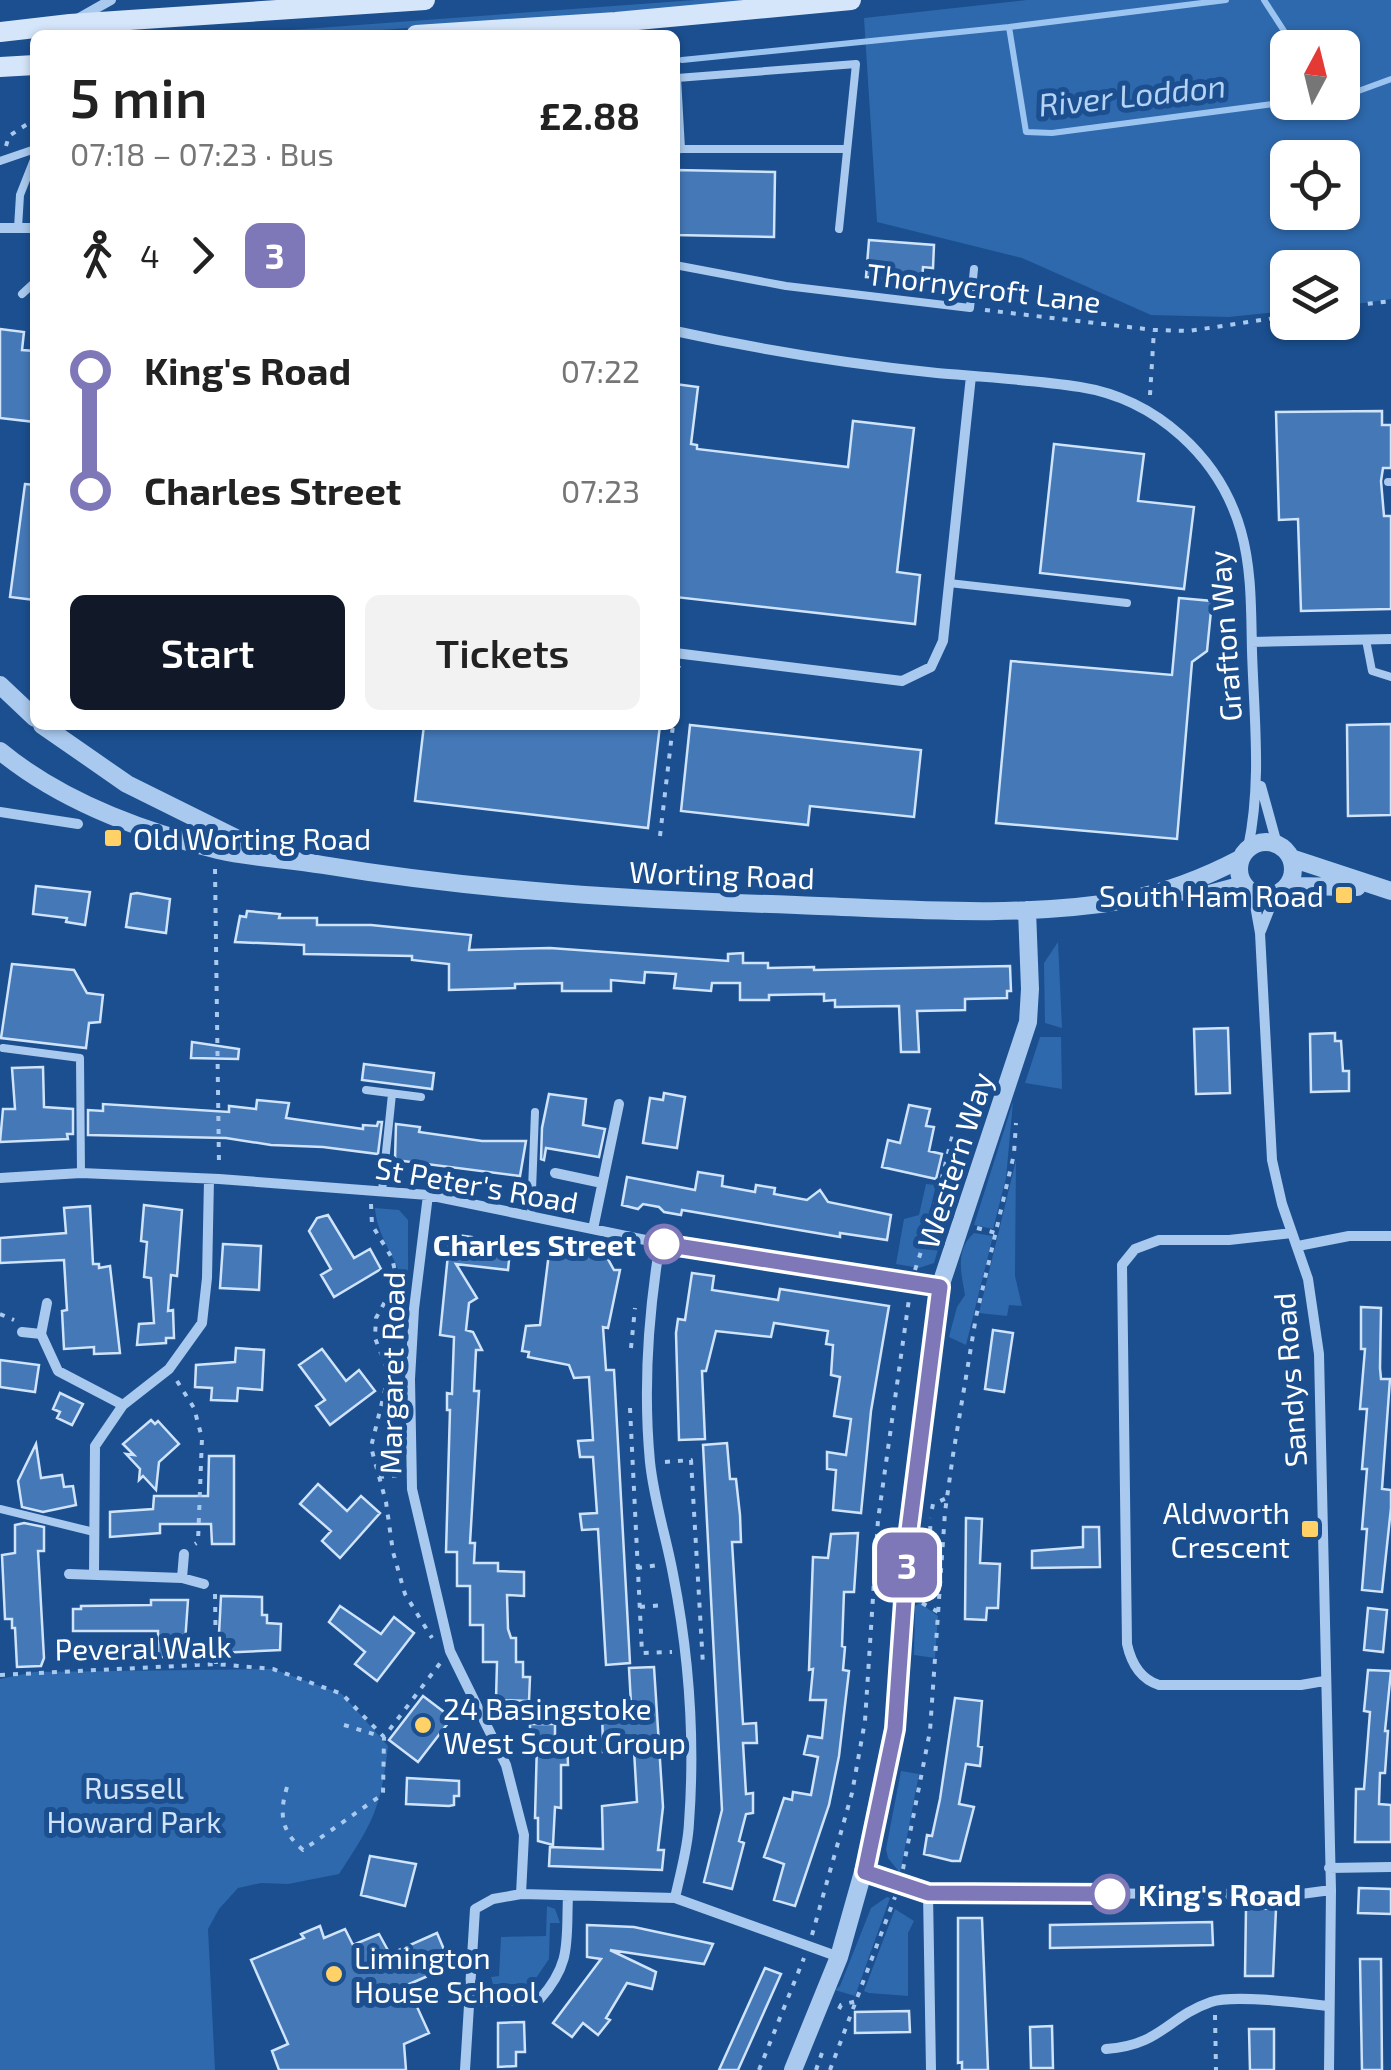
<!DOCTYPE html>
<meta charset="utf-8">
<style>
:root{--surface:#fff;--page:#f2f2f2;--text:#222;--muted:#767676;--accent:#111827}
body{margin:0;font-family:"Exo 2",sans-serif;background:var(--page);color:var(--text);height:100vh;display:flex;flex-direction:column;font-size:38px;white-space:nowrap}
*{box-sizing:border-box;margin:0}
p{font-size:32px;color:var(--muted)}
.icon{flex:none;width:55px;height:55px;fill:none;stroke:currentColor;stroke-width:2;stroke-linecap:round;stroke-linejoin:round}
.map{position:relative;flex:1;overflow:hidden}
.details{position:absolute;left:30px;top:30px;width:650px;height:700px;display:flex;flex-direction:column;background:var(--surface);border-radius:15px;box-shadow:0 2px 8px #0004}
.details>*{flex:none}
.badge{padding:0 20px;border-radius:15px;font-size:35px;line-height:65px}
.needle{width:65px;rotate:7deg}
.fabs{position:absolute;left:1270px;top:30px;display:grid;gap:20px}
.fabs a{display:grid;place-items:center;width:90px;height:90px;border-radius:15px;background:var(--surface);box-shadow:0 2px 8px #0004;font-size:50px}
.map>.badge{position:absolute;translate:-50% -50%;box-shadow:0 0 0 5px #fff}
.legs{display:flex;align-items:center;gap:15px;height:110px;padding:0 40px;font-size:32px}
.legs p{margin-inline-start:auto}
.head{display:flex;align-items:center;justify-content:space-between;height:170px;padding:0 40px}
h1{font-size:55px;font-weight:600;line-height:75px}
.cta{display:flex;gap:20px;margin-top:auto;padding:20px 40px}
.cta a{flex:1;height:115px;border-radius:15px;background:var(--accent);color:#fff;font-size:40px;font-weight:600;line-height:115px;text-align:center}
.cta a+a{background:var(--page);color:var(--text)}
ul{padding:0 40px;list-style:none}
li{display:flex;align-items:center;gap:35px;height:120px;font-size:38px}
li i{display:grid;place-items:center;width:15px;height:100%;margin:0 12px;background:currentColor}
li i::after{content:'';width:25px;height:25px;margin:-12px;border:8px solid;border-radius:50%;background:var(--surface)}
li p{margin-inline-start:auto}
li:first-child i{background:linear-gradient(#0000 50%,currentColor 0)}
li:last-child i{background:linear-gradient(currentColor 50%,#0000 0)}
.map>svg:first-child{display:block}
</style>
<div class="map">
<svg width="1391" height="2070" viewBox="0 0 1391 2070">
<rect width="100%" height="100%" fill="#1b4f8f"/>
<path fill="#2e69ad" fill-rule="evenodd" d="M695 0H784L314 35H223Z
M1027 0H1391V299L1343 306 1342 268H1288L1287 311 1229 317 1151 315 1022 258 877 222 864 18ZM1288 48H1342V102H1288ZM1288 158H1342V212H1288Z
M1058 942 1062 1028 1045 1023 1044 963Z
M1040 1037H1061L1062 1089 1025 1083Z
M1013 1102 1006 1178 993 1229 974 1225Z
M1016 1160 1015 1276 1022 1306 1009 1305 1007 1316 979 1313Z
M926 1184 936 1185 928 1219 946 1223 934 1263 919 1268 896 1264 904 1219 919 1215Z
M375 1208 399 1210 408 1220V1277L401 1276C392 1252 377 1234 375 1208Z
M974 1233 993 1236 966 1345 949 1337 957 1307 965 1295C961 1272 955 1250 974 1233Z
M920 1603 938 1616 935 1658 914 1655 915 1606Z
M273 1669 342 1694 388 1746C381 1809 373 1822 339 1874L288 1884 261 1883 238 1888 219 1909 208 1929 215 2070H0V1679L34 1672Z
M901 1771 919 1774 900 1873 888 1858 886 1849Z
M887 1897 890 1898 855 1996 835 1990 840 1986 871 1908Z
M547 1906 555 1909 560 1923H550L549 1959 532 1984H493L491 1977 499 1976 501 1937 546 1936Z
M895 1909 914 1921 908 1933V1996L869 1993 864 1991Z"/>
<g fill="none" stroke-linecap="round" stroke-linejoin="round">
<path stroke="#9cc4f0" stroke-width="6" d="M1264 0 1295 48
M1009 27 1026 132 1052 133 1288 102
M682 60 1009 27 1226 0
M1342 97 1391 79"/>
</g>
<path fill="#4478b7" stroke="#cfe3fa" stroke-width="2.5" d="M675 170 775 172 774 237 675 235Z
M869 240 934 245 933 268 923 267 922 281 866 277Z
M0 329 24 332 22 350 35 351V422L0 418Z
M675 384 698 387 691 444 697 445V449L848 467 853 421 914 428 897 572 920 575 915 624 675 597Z
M1382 411V425H1391V468H1383L1381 481 1384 516H1391V609L1301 611 1298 519 1279 520 1276 412Z
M1054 444 1144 454 1138 501 1194 507 1184 589 1040 573Z
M25 484 35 485V600L10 597Z
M1179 598 1212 601 1207 651 1192 662 1177 839 996 823 1011 661 1172 675Z
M1391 724V815L1348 816 1347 725Z
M424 725H660L648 828 415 801Z
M690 725 921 750 914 817 810 806 808 825 681 811Z
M36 886 90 892 85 925 66 922 67 918 33 914Z
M137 893 170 899 166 933 126 927 131 894Z
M247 911 280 914 279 918H317V925H371L471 935 469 950 550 948 728 961V954L743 953V963H768V968L814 967V970L1010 966 1011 991H1007V998L965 999V1010L917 1011 919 1052H901L899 1006 835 1007V1000L824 1001V994L769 995V1000H740V983H712L711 991 674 988 676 974 645 972 644 983 611 980V991H562V983L515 984V988L449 990V964L412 960V956L304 954V945L235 942 240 916 246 917Z
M12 964 74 970 87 993 103 995 100 1022 89 1023 86 1048 1 1038Z
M1228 1028 1230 1093 1196 1094 1194 1029Z
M1335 1033V1041H1341L1343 1071H1349V1091L1311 1092 1310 1034Z
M192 1042 239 1049 238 1059 191 1058Z
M364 1064 434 1073 432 1089 362 1080Z
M43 1067 44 1107 73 1109V1134H67L68 1139 0 1142 3 1109H15L12 1068Z
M664 1093 685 1097 677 1148 643 1143 650 1098 663 1100Z
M549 1094 586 1099 583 1125 605 1129 599 1157 546 1148 544 1160 541 1159 542 1128Z
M257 1100 289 1103 286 1118 363 1129V1125L377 1126 378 1122H382L378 1154 323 1147 271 1145 226 1138 88 1135V1110L103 1111V1104L229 1112V1106L256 1109Z
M909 1105 930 1109 926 1126 934 1127 929 1151 942 1154 936 1179 882 1167 888 1140 900 1143Z
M396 1124 420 1127 419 1132 482 1141H526L520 1176 395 1160Z
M698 1172 723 1176 722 1186 755 1192 756 1185 775 1188 774 1194 807 1200 820 1190 828 1202 891 1215 887 1240 840 1233V1237L682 1210 681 1215 664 1212 659 1207 643 1204 638 1209 622 1205 627 1177 695 1190Z
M144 1205 182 1210 177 1276 171 1275 168 1311 173 1310 174 1338H166V1343L137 1345 139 1324 154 1323 151 1278 144 1277 147 1242 141 1241Z
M90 1206 93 1264H99V1268L110 1266 120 1353 94 1354V1347L64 1349 62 1311 67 1310 64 1260 0 1263V1238L66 1233 64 1208Z
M328 1215 354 1258 370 1249 381 1269 334 1297 321 1275 331 1269 309 1231 317 1218Z
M450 1234 472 1237 471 1244 510 1250 508 1270 456 1264 477 1298 469 1303 466 1330 473 1332 482 1350H476L474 1391H479L470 1543H475L474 1563H498V1571L524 1572V1596L507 1595 508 1629 511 1638H516V1662H523V1677H530L529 1701 496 1700 497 1662H483V1625H470V1586H457V1552H446L450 1410H447V1393L452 1394 454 1337 440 1335Z
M223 1244 261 1246 259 1290 220 1288Z
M550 1245 605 1254 614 1270H620L608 1328 603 1327 606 1370H614L630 1663 606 1665 598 1529 582 1530 580 1514 597 1513 593 1457H580L578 1441 593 1440 589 1377 574 1378 569 1365 528 1357 529 1352 522 1351 526 1326 540 1325Z
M692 1273 714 1276 712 1290 778 1300 780 1289 889 1306 871 1411 861 1513 833 1510 836 1470 827 1469V1452L846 1455 851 1419 834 1416 840 1377 831 1375 833 1345 826 1344 828 1331 774 1323 771 1337 716 1331 706 1371H702L705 1439 679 1440 676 1333 678 1319 685 1320Z
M1361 1307 1381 1308 1380 1368 1381 1379H1390L1382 1489 1391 1490V1508L1382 1592 1362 1590 1367 1529H1362L1367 1469H1362L1367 1409H1360L1365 1349H1361Z
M993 1330 1013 1333 1004 1392 985 1389Z
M236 1348 264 1350 262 1390 238 1388 237 1401 211 1400 212 1388 195 1387 196 1365 235 1362Z
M322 1349 346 1381 359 1370 375 1391 330 1425 316 1406 325 1400 299 1365Z
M0 1360 39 1365 35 1392 0 1387Z
M60 1393 83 1404 72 1425 57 1418 60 1412 53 1409Z
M151 1420 155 1424 158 1421 179 1444 159 1462 156 1490 143 1476 139 1480 140 1469 126 1454 134 1455 123 1444Z
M727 1443 730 1479H736L740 1515 741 1542H732L743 1724 756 1723 757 1743H743L746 1794 753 1793V1813L746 1814 739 1841 744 1843 732 1889 704 1882 722 1810 703 1445Z
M36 1444 41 1478 62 1475 64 1487 73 1486 76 1505 43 1512 22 1507 18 1481Z
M209 1456H234V1544H212L211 1524H160V1533L110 1537V1512L153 1509 154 1496H208Z
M318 1484 347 1511 361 1496 380 1513 340 1558 322 1541 331 1531 300 1504Z
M966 1518 982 1519 980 1563 1000 1564 998 1608H987L986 1620 965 1619Z
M24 1523 44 1527V1551H38L44 1658 41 1666 17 1667 15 1628H12V1619H5L2 1555 15 1553V1525Z
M1083 1527H1099L1100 1567 1032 1568V1551L1083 1547Z
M858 1533 854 1592H844L842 1646 845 1647 843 1670 849 1671 839 1756 829 1805 795 1906 774 1900 784 1864 764 1857 784 1798 792 1800 793 1792 811 1795 818 1757 804 1754 808 1736 822 1738 826 1700H810L813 1669 809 1670 813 1557 828 1558 831 1534Z
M221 1596 262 1597V1615H267V1623L281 1624 280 1650 218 1653Z
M151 1600H188L184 1657H158V1631H73V1609H81V1606L151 1605Z
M340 1606 381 1634 394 1617 414 1633 377 1681 355 1664 365 1652 329 1622Z
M1368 1608 1387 1610 1383 1652 1364 1650Z
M654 1667 663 1807 658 1850H664L662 1870 549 1866 550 1847 603 1849 602 1806 637 1802 634 1750 603 1752 602 1705 631 1704 629 1668Z
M1368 1670 1391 1671 1385 1731H1388L1385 1773H1380L1379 1804 1391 1805V1842H1355L1356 1789H1364L1370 1712 1364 1711Z
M423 1696 452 1718 418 1762 389 1740Z
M955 1698 982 1701 978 1746 982 1747 980 1766 966 1764 959 1804 974 1807 960 1861H952L924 1854 927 1835 932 1836 940 1799Z
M530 1724H555V1738H567L568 1765H561V1808L555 1807 553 1845 538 1841V1818H535L537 1743H530Z
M407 1778 459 1781V1796H454V1805L449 1806 406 1804Z
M370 1856 416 1864 405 1906 361 1895Z
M1359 1888 1391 1889V1914L1358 1913Z
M1246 1908 1276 1909 1273 1976H1245Z
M958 1918H982L988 2070H962V2062L958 2063Z
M1212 1922 1213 1945 1050 1948V1925Z
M587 1925 634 1927 713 1944 704 1964 610 1950 656 1972 652 1989 627 1983 606 2018 610 2020 598 2035 583 2023 572 2037 553 2023 601 1959 587 1957Z
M320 1926 324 1938 345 1929 353 1945 379 1934 390 1954 437 1933 451 1966 407 1985 429 2033 404 2044 406 2070H279L272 2051 288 2044 251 1960 304 1938 301 1934Z
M1360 1959H1381L1382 2070H1362Z
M765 1968 781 1974 738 2070H719Z
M909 2011 910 2032 855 2033V2012Z
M524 2022 525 2052H516V2066L498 2067V2023Z
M1052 2026 1053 2068H1031L1030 2027Z
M1249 2029H1274V2070H1250Z"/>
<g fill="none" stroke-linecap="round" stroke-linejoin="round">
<path stroke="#a9c9ee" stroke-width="4" stroke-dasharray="5 8" stroke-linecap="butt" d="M6 146 9 136 35 119
M1342 307 1391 301
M985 310 1154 330 1189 331 1288 316
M1150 395 1154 330
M675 706 679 666
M660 836 673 725
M215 869 219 1165
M371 1204 372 1225 392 1258 397 1280 405 1281
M944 1220 932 1218 956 1121 984 1101
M977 1228 996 1233
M915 1270 932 1218
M397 1280 376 1318 375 1338 389 1374 371 1447 386 1502 393 1552 405 1594 432 1638
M0 1314 14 1320
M631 1348 635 1308
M177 1381 194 1408 202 1438 198 1542 195 1544
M630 1408 642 1653 672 1652
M665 1462 691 1460 703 1665
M379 1477 399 1475
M932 1509 933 1504 947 1498
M929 1544 931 1518
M637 1568 658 1565
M215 1594 216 1664
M922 1603 940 1613
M640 1607 665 1605
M0 1675 216 1664 273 1669 342 1694 384 1737
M344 1725 380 1736
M287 1787C279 1814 281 1831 303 1850L383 1794 384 1737 441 1662
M903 1869 930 1731 945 1512 953 1455 976 1317 1014 1154 1016 1123
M812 1935 852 1793 865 1721 878 1520 909 1299
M839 2009 841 2005 857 2001
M1215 2015 1216 2070
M759 2070 804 1958
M816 2070 823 2050
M830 2070 895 1897"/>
<path stroke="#a9c9ee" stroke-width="8" d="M681 149H847
M675 150 681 149 677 78 856 64 839 229
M0 161 35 149
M18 228 20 195 35 157
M675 265 786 286 970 308 974 269
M22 294 35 282
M1388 482H1391
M949 583 1127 603
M1366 640 1372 671 1391 677
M3 1048 80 1058 81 1173
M366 1090 421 1097
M382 1191 392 1094
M531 1216 535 1112
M0 1509 94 1532"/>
<path stroke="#a9c9ee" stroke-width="10" d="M79 18 111 0
M0 228H35
M675 331C762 350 849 364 937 373 985 377 1033 380 1080 387 1156 399 1220 457 1241 531 1252 570 1251 611 1252 651 1254 718 1262 782 1248 848
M1252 642 1391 639
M675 653 902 681 931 667 943 641 971 376
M1261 786 1277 844
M0 812 78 824
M1253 894 1260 933 1272 1160 1282 1204 1308 1279 1319 1354 1331 1890 1329 2070
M1261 931 1275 895
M555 1173 602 1183
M0 1178 81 1173 219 1179 428 1195 660 1243 940 1287
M428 1195 414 1309 410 1379 412 1489 450 1651 506 1765 524 1835 521 1894
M593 1229 619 1104
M1292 1233 1229 1240H1159L1135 1249 1122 1265 1127 1644C1131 1662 1140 1679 1159 1685H1301L1324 1681
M660 1243C648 1316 643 1388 650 1462 654 1501 666 1536 673 1574 689 1655 695 1741 689 1823 688 1848 680 1874 675 1898
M1298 1246 1349 1236H1391
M22 1332 41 1334 47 1303
M41 1334 58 1371 123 1405
M69 1574 182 1578 204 1584
M94 1574 95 1446 123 1405 169 1369 202 1323 207 1278 209 1179
M182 1578 184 1554
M1329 1868 1391 1867
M865 1872 928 1893 1301 1894 1331 1890
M928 1893 931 2070
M471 2002 540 1999C572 1963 566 1942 568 1896
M1106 2049C1162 2045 1167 2017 1211 2002 1233 1994 1302 2003 1328 2006
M465 2070 475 1909 493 1899 521 1894 675 1898 839 1957"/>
<path stroke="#a9c9ee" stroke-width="18" d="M0 685 35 718
M42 725 127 784 264 852
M0 751C62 802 141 831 218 850 252 858 288 859 323 865 480 891 637 900 796 905 905 909 1019 919 1127 900 1167 892 1204 878 1240 859
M1239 869a27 27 0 1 1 54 0a27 27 0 1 1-54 0Z
M1291 858 1391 891
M1288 886 1357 887
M1176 890 1202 896 1243 885
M793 2070 839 1957 876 1826 895 1729 909 1530 940 1287 1028 1022 1030 989 1027 910"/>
<path stroke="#d6e6fa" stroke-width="20" d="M0 32 70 24 425 0
M416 35 616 22 851 0
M0 67 35 65"/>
</g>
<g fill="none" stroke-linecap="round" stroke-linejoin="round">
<defs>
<path id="line-1" d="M664 1244 940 1287 909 1530 895 1729 865 1872 928 1893 1110 1894"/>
</defs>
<use href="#line-1" stroke="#fff" stroke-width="22"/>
<use href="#line-1" stroke="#7e78b8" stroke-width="15"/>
</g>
<g fill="#ffd166" stroke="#1b4f8f" stroke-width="4">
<rect x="103" y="828" width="20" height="20" rx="5"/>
<rect x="1334" y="885" width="20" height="20" rx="5"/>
<rect x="1300" y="1519" width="20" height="20" rx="5"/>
<circle cx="423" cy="1725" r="10"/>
<circle cx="334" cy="1974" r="10"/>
</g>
<g fill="#fff" stroke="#7e78b8" stroke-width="5">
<circle cx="664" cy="1244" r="18"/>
<circle cx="1110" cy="1894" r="18"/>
</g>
<g text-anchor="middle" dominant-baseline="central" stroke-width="10" stroke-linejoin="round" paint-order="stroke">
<g font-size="30" fill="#fff" stroke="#1b4f8f">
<text transform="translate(984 287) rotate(7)">Thornycroft Lane</text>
<text transform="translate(1224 636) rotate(-94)">Grafton Way</text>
<text transform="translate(722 874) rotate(2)">Worting Road</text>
<text transform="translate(954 1160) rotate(-72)">Western Way</text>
<text transform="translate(477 1184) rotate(10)">St Peter's Road</text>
<text transform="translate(391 1373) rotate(-89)">Margaret Road</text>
<text transform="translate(1289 1380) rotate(-94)">Sandys Road</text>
<text transform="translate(143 1647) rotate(-1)">Peveral Walk</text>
</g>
<g font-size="30" fill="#fff" stroke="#1b4f8f" text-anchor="start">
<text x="133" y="838">Old Worting Road</text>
<text x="1324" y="895" text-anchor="end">South Ham Road</text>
<text x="1290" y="1512" text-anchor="end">Aldworth<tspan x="1290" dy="34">Crescent</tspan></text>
<text x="443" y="1708">24 Basingstoke<tspan x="443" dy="34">West Scout Group</tspan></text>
<text x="354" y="1957">Limington<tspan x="354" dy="34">House School</tspan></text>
</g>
<g font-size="30" font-weight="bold" fill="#fff" stroke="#1b4f8f" text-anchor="end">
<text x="636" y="1244">Charles Street</text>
<text x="1138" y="1894" text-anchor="start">King's Road</text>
</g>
<g font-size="30" fill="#cfe3fa" stroke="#1b4f8f">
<text x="134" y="1787">Russell<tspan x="134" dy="34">Howard Park</tspan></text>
</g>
<g font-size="32" font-style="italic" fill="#b5d3f5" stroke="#1b4f8f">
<text transform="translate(1132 94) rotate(-6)">River Loddon</text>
</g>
</g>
</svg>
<div class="fabs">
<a><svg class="needle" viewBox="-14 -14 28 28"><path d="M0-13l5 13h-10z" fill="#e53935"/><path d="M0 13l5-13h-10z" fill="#767676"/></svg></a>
<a><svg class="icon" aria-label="locate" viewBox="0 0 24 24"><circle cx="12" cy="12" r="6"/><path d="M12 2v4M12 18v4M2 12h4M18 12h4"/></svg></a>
<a><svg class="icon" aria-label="layers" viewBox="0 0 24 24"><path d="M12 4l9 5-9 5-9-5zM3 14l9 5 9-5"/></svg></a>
</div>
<b class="badge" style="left:907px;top:1565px;background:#7e78b8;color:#fff">3</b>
<section class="details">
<div class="head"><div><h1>5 min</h1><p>07:18 – 07:23 · Bus</p></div><b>£2.88</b></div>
<div class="legs"><svg class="icon" aria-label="walk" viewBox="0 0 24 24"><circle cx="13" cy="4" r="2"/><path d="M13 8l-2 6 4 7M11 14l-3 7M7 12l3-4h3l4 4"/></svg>4<svg class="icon" aria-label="forward" viewBox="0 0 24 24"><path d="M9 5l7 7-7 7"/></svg><b class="badge" style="background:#7e78b8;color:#fff">3</b></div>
<ul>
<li><i style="color:#7e78b8"></i><b>King's Road</b><p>07:22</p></li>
<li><i style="color:#7e78b8"></i><b>Charles Street</b><p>07:23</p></li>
</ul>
<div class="cta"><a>Start</a><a>Tickets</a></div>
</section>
</div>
